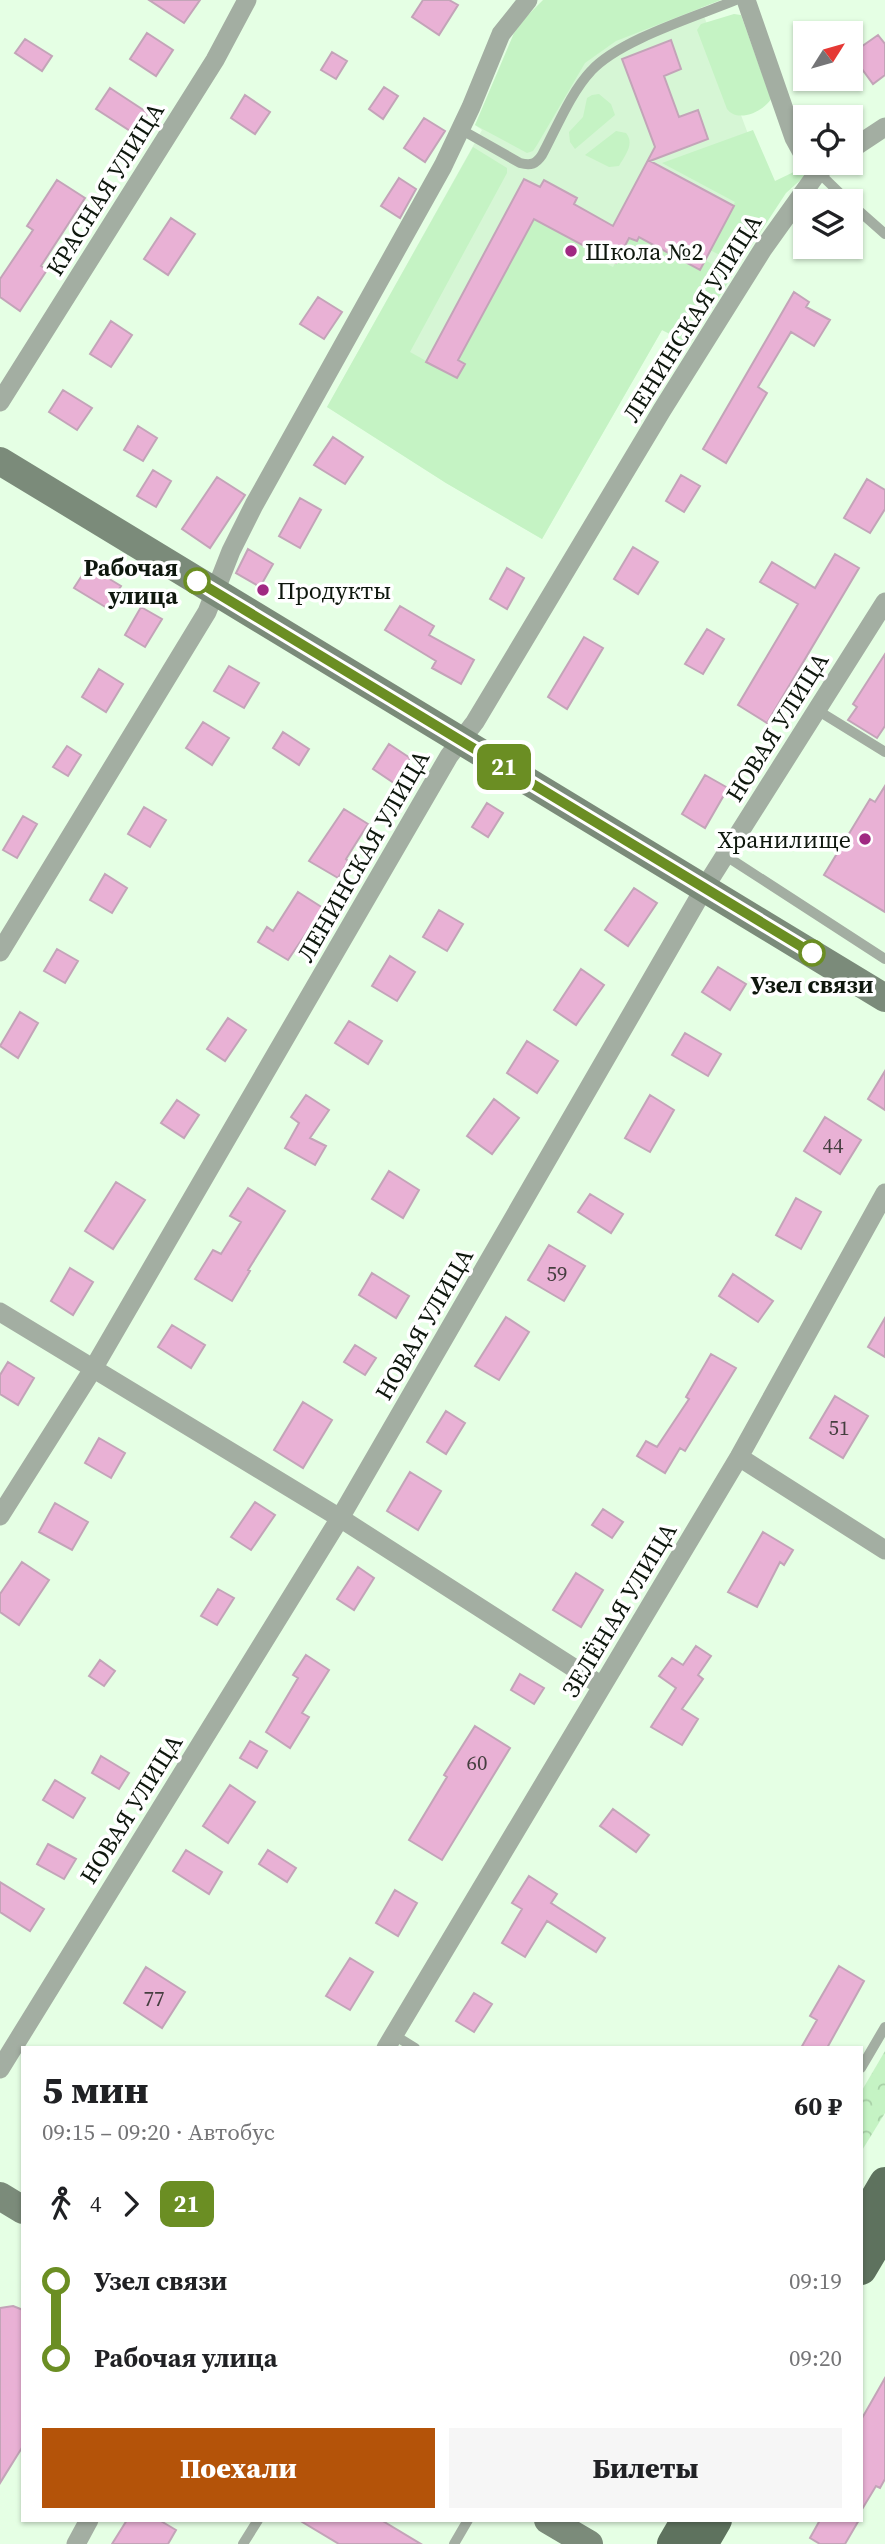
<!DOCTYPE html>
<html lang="ru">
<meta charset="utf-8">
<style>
:root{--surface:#fff;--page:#f6f6f6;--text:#202124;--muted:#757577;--accent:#b45309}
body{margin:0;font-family:"Source Serif 4",serif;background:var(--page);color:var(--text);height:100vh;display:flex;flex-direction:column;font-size:26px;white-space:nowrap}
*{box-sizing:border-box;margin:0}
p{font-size:23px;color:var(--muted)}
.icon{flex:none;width:38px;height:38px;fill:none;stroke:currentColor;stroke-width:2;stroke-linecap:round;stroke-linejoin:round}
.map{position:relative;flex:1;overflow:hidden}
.drawer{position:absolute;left:21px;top:2046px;width:842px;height:476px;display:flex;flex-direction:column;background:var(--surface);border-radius:0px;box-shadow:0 2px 5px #0004}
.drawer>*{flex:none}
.badge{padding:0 14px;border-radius:10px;font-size:24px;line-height:46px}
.needle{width:46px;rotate:53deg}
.controls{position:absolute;left:793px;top:21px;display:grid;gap:14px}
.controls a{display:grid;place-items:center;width:70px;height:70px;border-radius:0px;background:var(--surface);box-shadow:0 2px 5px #0004;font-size:35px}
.map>.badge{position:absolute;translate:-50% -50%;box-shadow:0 0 0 4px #fff}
.legs{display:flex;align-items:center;gap:10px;height:77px;padding:0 21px;font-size:23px}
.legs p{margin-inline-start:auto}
.summary{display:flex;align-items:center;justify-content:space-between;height:119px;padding:0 21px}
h1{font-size:38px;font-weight:800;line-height:52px}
.button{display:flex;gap:14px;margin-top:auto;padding:14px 21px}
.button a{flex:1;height:80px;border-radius:0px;background:var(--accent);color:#fff;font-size:28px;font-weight:800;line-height:80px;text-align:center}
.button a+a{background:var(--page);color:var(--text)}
ul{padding:0 21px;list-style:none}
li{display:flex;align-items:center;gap:24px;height:77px;font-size:26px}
li i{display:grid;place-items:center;width:10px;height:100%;margin:0 9px;background:currentColor}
li i::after{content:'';width:18px;height:18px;margin:-9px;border:5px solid;border-radius:50%;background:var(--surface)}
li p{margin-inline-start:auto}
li:first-child i{background:linear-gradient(#0000 50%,currentColor 0)}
li:last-child i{background:linear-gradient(currentColor 50%,#0000 0)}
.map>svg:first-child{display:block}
</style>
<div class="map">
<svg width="885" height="2544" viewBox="0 0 885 2544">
<defs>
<pattern id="forest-crowns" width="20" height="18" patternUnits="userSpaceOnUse" patternTransform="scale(1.75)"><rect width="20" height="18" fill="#c5f3c4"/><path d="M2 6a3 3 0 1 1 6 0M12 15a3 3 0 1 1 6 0" fill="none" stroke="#a8d0a7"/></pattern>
</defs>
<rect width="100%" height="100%" fill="#e5ffe4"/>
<path fill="#d6f6d5" d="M698 0 766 182 680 339 662 330 542 539 446 483 327 407 482 130 475 125 531 17Z"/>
<path fill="#c5f3c4" d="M543 0H721L616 41 585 63 537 145 533 151 527 153 475 125 514 33 526 17Z
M734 14 741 15 771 99C763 112 737 123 727 109L697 30 701 24Z
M599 94 611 104 615 115 575 149 570 142 569 132 583 117 587 98 592 95Z
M753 130 775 181 800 169 805 176 786 193 739 265 710 250 735 202 662 163Z
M616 131 626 133C635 144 625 155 619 166L609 167 585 155Z
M473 147 507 168V173L410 352 457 378 465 364 458 360 534 219 609 260 607 264 613 267 629 238 636 241 639 237 699 270 705 260 732 276 690 344 662 330 542 539 446 483 327 407Z"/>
<path fill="url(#forest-crowns)" d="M885 2051V2113L861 2152V2092Z"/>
<path fill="#e9b1d5" stroke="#c3a4b8" stroke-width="2" d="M149 0H200L184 23Z
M423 0H449L458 5 439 35 412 17Z
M147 33 173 50 156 76 130 59Z
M878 35 885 44V75L873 84 851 54Z
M25 39 52 56 42 71 15 53Z
M671 40 681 69 664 76 679 117 698 110 708 139 650 161 734 206 700 270 639 237 637 241 629 238 616 263 534 219 458 360 465 364 457 378 426 362 524 179 540 187 544 180 577 198 574 204 613 226 655 147 622 59Z
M332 52 347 61 336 79 321 70Z
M384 87 398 96 383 119 369 109Z
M110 88 148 113 135 134 96 109Z
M245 95 270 112 255 134 231 118Z
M424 118 445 131 425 162 404 148Z
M399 178 416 189 400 218 381 206Z
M57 180 85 198 41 266 47 270 20 311 0 297V279L33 230 27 226Z
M171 218 195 234 168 275 144 259Z
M794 292 809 302 806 307 830 320 814 346 791 332 758 387 767 393 726 463 703 449Z
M318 297 342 312 324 339 300 324Z
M111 321 132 335 111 367 90 354Z
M63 390 92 408 77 430 49 412Z
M138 426 157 438 143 461 124 450Z
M333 437 363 457 345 484 314 465Z
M153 470 171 481 156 507 137 496Z
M681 475 700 486 684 512 666 501Z
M217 477 245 495 210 548 182 529Z
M867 479 885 490V509L870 533 844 518Z
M300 498 321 510 300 548 279 536Z
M633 547 658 562 638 594 614 579Z
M248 549 273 564 260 587 236 573Z
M835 554 859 568 767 723 738 705 798 604 760 582 772 562 815 588Z
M88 566 121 586 107 608 74 588Z
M507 568 524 578 507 609 490 599Z
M400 606 434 626 429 635 474 660 461 684 432 668 436 661 385 630Z
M141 607 162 619 145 647 125 635Z
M707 629 724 639 703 674 685 664Z
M584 637 603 648 567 709 548 697Z
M885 654V726L877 738 848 720 857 707 853 704Z
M229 666 259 683 244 708 214 691Z
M99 669 123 684 106 712 82 697Z
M203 722 229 738 212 765 186 748Z
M283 732 309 749 299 765 273 748Z
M389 744 410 758 394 783 373 769Z
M67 746 81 755 68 776 53 767Z
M705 775 728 788 705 828 682 814Z
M885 786V912L824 875 870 799 875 802Z
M487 803 503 813 488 837 472 827Z
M144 807 166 820 150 847 128 834Z
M344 809 368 824 346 859 348 861 338 878 309 861Z
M23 816 37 824 17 858 3 850Z
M105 874 127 888 112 913 90 900Z
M634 888 657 903 628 946 605 930Z
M298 892 323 908 288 960 258 942 267 927 273 931Z
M439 910 463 924 447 951 423 937Z
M57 949 78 961 65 983 44 971Z
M390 956 415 972 397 1001 372 986Z
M718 967 746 984 730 1010 702 992Z
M581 969 604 985 576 1025 554 1010Z
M20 1012 38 1023 18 1058 0 1046Z
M228 1018 246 1030 225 1061 207 1049Z
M349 1021 382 1041 368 1064 335 1043Z
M685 1033 721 1054 708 1076 672 1055Z
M527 1041 558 1061 537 1093 507 1073Z
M885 1071V1110L868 1099Z
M306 1095 329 1110 310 1138 326 1146 315 1165 285 1148 299 1123 291 1117Z
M650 1095 674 1110 650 1152 625 1138Z
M494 1099 519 1118 492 1154 467 1136Z
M177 1100 199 1115 184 1138 161 1123Z
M825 1117 861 1140 840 1174 804 1151Z
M389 1171 419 1190 403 1218 372 1199Z
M116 1182 145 1200 113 1249 85 1231Z
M248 1188 285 1211 248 1270 250 1271 232 1301 195 1279 213 1250 221 1254 241 1222 230 1216Z
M590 1194 623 1214 611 1233 578 1212Z
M796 1198 821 1212 801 1249 776 1235Z
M549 1245 585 1266 564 1301 528 1280Z
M70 1268 93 1282 73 1315 51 1301Z
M372 1273 409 1296 396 1318 359 1295Z
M733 1274 773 1301 758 1322 719 1296Z
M506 1317 529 1332 499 1380 475 1366Z
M885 1318V1357L868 1347Z
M172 1325 205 1345 191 1368 158 1347Z
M355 1345 376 1358 365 1375 344 1362Z
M711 1354 736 1368 685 1451 680 1448 665 1473 637 1456 646 1441 657 1447 689 1399 686 1397Z
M8 1362 34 1378 18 1405 0 1394V1375Z
M835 1396 868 1416 843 1458 810 1438Z
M303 1402 332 1420 303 1468 274 1450Z
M446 1411 465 1423 446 1454 427 1442Z
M99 1438 125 1453 111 1478 85 1463Z
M410 1472 441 1491 418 1530 387 1511Z
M255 1502 275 1515 251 1550 231 1537Z
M55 1503 88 1522 72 1550 39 1532Z
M603 1509 623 1522 612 1538 592 1525Z
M763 1532 793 1550 784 1565 780 1562 757 1607 728 1592Z
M22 1562 49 1580 19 1625 0 1612V1594Z
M358 1567 374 1578 354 1610 337 1599Z
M576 1573 603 1590 581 1627 553 1610Z
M218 1589 234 1598 217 1625 201 1616Z
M696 1646 711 1656 698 1675 703 1679 682 1709 698 1719 682 1745 651 1727 676 1688 659 1676 672 1658 683 1665Z
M306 1655 329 1670 302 1713 309 1717 290 1748 266 1732 298 1678 293 1675Z
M100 1660 115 1671 104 1686 89 1676Z
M520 1674 544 1688 534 1704 511 1690Z
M475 1726 510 1748 442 1860 409 1840 447 1777 444 1775Z
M250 1741 267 1751 257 1768 240 1758Z
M101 1756 129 1773 119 1789 92 1773Z
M55 1780 85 1798 73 1818 43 1800Z
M230 1785 255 1802 228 1843 203 1826Z
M613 1809 649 1835 636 1852 600 1826Z
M48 1844 76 1859 64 1879 37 1864Z
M186 1850 222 1872 209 1894 173 1871Z
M268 1850 296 1868 287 1882 259 1864Z
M529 1876 557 1894 551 1903 605 1938 596 1952 547 1921 525 1957 502 1943 522 1909 512 1903Z
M0 1882 44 1909 30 1931 0 1912Z
M395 1890 417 1903 398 1936 376 1923Z
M350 1958 373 1972 350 2010 326 1996Z
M839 1966 864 1981 827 2048H801L817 2020 810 2016Z
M146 1967 185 1992 162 2028 124 2003Z
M474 1993 492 2004 474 2032 456 2021Z
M13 2306 23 2310V2446L0 2483V2308Z
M885 2378V2479L880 2488 876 2486 861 2511V2420Z
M127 2520H159L176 2530 168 2544H112Z
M299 2520H381L421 2544H339Z
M820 2520H859L845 2544H820L810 2538Z"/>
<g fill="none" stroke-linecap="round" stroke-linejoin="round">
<path stroke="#a3aea2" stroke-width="10" d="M460 129 520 163C531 166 536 164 542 155 556 129 571 92 591 71 619 40 695 17 736 0
M818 172 848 201
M850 203 885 234
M817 710 885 752
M726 856 885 959
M394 2035 415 2048
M861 2068 885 2027
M243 2544 258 2520
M454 2544 468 2520"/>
<path stroke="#a3aea2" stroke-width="19" d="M746 0 794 138 805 158
M850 150 885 127
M0 402 215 60 247 0
M0 952 207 612 231 551 254 505 443 166 471 107 501 34 528 0
M0 1312 340 1518 602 1686
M739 1457 885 1550
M0 1516 93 1369 449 756 475 722 662 410 763 249 818 172 831 163
M386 2048 739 1457 885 1193
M0 2069 340 1518 705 887 885 602
M76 2544 89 2520"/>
<path stroke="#7b8b7a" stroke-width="28" d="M0 461 885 998
M0 2196 23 2210
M548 2520 589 2544"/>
<path stroke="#5e725e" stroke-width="32" d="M861 2224 885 2183
M861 2269 885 2228
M673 2544 687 2520
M702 2544 716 2520"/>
</g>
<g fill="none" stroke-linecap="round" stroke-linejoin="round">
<defs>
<path id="line-1" d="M197 581 812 953"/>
</defs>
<use href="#line-1" stroke="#fff" stroke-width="16"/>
<use href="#line-1" stroke="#6b8e23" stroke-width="10"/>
</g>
<g fill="#a02982" stroke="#fff" stroke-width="2.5">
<circle cx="571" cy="251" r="7"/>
<circle cx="263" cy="590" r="7"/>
<circle cx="865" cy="839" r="7"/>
</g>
<g fill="#fff" stroke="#6b8e23" stroke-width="3.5">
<circle cx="197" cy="581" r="12"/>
<circle cx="812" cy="953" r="12"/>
</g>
<g text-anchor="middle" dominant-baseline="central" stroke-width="7" stroke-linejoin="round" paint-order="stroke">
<g font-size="21" fill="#453e3f">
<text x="833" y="1145">44</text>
<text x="557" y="1273">59</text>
<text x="839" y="1427">51</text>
<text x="477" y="1762">60</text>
<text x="154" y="1998">77</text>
</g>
<g font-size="24" fill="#0e170d" stroke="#fff">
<text transform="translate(105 189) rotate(-58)">КРАСНАЯ УЛИЦА</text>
<text transform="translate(692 318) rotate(-58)">ЛЕНИНСКАЯ УЛИЦА</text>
<text transform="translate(777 727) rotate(-58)">НОВАЯ УЛИЦА</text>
<text transform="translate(363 856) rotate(-60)">ЛЕНИНСКАЯ УЛИЦА</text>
<text transform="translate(424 1324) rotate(-60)">НОВАЯ УЛИЦА</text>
<text transform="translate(619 1610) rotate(-59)">ЗЕЛЁНАЯ УЛИЦА</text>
<text transform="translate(131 1809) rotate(-58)">НОВАЯ УЛИЦА</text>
</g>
<g font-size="24" fill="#0e170d" stroke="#fff" text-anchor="start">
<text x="585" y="251">Школа №2</text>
<text x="277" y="590">Продукты</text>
<text x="851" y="839" text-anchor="end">Хранилище</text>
</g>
<g font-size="24" font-weight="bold" fill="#0e170d" stroke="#fff" text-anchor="end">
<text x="178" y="567">Рабочая<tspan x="178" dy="28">улица</tspan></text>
<text x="812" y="984" text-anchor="middle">Узел связи</text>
</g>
</g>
</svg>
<div class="controls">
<a><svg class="needle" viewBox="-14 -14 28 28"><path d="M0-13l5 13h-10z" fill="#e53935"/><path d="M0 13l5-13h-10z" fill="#757577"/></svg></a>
<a><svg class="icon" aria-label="locate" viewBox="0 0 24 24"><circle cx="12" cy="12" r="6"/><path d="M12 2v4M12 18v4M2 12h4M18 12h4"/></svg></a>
<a><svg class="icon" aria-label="layers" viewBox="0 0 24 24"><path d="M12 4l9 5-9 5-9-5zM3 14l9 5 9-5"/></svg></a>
</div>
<b class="badge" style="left:504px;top:767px;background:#6b8e23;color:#fff">21</b>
<section class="drawer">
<div class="summary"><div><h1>5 мин</h1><p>09:15 – 09:20 · Автобус</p></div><b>60 ₽</b></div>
<div class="legs"><svg class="icon" aria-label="walk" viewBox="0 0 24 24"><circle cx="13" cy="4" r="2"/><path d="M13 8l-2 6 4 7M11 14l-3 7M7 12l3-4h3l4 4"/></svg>4<svg class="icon" aria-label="forward" viewBox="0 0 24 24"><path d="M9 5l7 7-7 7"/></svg><b class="badge" style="background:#6b8e23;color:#fff">21</b></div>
<ul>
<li><i style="color:#6b8e23"></i><b>Узел связи</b><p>09:19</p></li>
<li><i style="color:#6b8e23"></i><b>Рабочая улица</b><p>09:20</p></li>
</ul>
<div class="button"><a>Поехали</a><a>Билеты</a></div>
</section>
</div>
